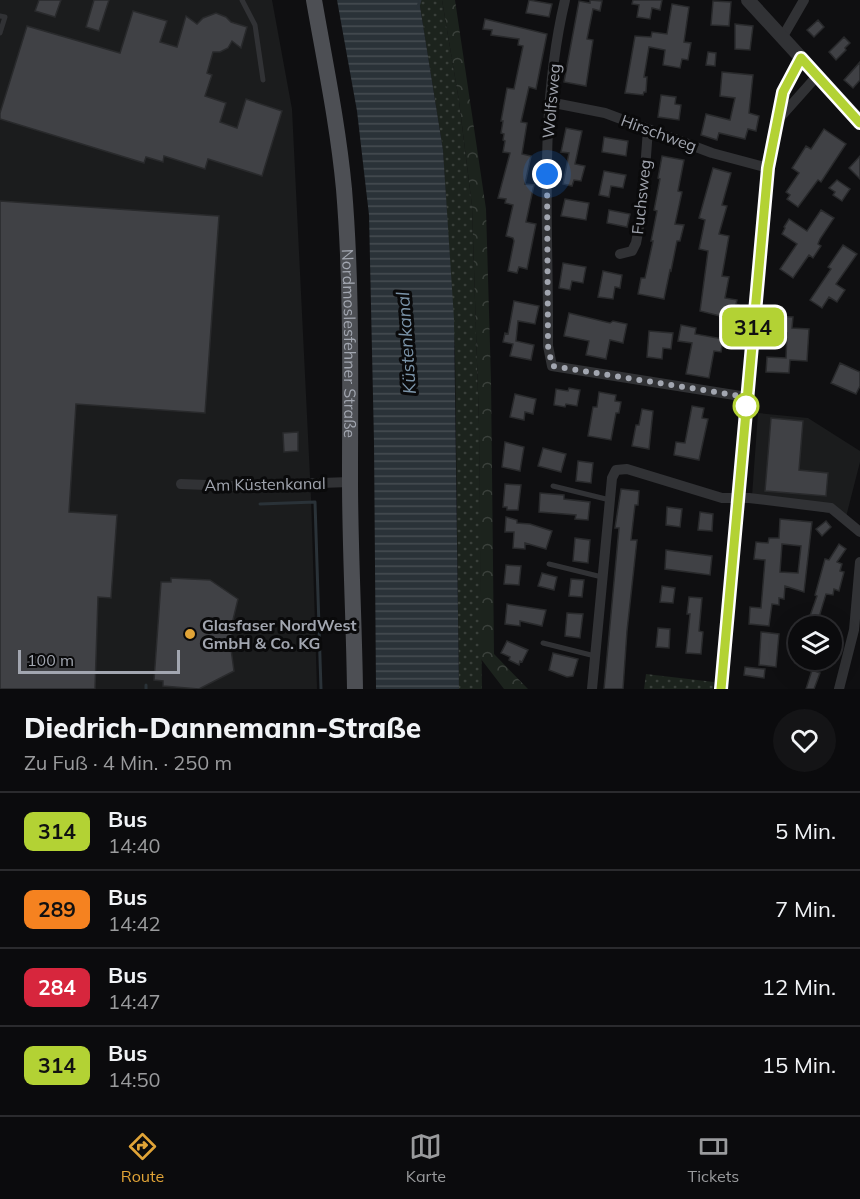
<!DOCTYPE html>
<html lang="de">
<meta charset="utf-8">
<style>
:root{--surface:#0b0b0d;--page:#141416;--text:#f1f3f6;--muted:#9a9b9d;--line:#2b2b2e;--accent:#e1a437}
body{margin:0;font-family:Mulish,sans-serif;background:var(--page);color:var(--text);height:100vh;display:flex;flex-direction:column;font-size:22px;white-space:nowrap}
*{box-sizing:border-box;margin:0}
p{font-size:20px;color:var(--muted)}
.icon{flex:none;width:33px;height:33px;fill:none;stroke:currentColor;stroke-width:2;stroke-linecap:round;stroke-linejoin:round}
.map{position:relative;height:689px;overflow:hidden}
.drawer{display:flex;flex-direction:column;background:var(--surface);flex:1}
.drawer>*{flex:none}
.badge{padding:0 12px;border-radius:9px;font-size:21px;line-height:39px}
.tools{position:absolute;left:788px;top:616px;display:grid;gap:12px}
.tools a{display:grid;place-items:center;width:54px;height:54px;border-radius:50%;background:var(--surface);box-shadow:0 6px 24px #0002,0 0 0 2px var(--line);font-size:30px}
.scale{position:absolute;left:18px;bottom:15px;width:162px;box-sizing:border-box;padding-left:6px;border:3px solid #a2a6b0;border-top:0;font-size:16px;line-height:21px;white-space:nowrap;color:#a2a6b0;-webkit-text-stroke:4px #0a0a0b;paint-order:stroke}
.you{position:absolute;width:30px;height:30px;margin:-15px;border:4px solid #fff;border-radius:50%;background:#1a73e8;box-shadow:0 0 0 9px #1a73e833}
.map>.badge{position:absolute;translate:-50% -50%;box-shadow:0 0 0 3px #fff}
.round{display:grid;place-items:center;flex:none;width:63px;height:63px;border-radius:32px;background:var(--page)}
.headline{display:flex;align-items:center;justify-content:space-between;height:102px;padding:0 24px}
h1{font-size:28px;font-weight:800;line-height:45px}
ul{padding:0;list-style:none}
li{display:flex;align-items:center;gap:18px;height:78px;padding:0 24px;border-top:2px solid var(--line)}
li div{flex:1}
li b{display:block;font-size:22px}
li em{font-style:normal}
li .badge{min-width:66px;font-weight:700;text-align:center}
.menu{display:flex;justify-content:space-around;align-items:center;height:84px;border-top:2px solid var(--line);background:var(--surface);font-size:16px;color:var(--muted)}
.menu a{display:grid;justify-items:center;gap:3px}
.menu .selected{color:var(--accent)}
.map>svg:first-child{display:block}
</style>
<div class="map">
<svg width="860" height="689" viewBox="0 0 860 689">
<defs>
<pattern id="grass-dots" width="8" height="8" patternUnits="userSpaceOnUse" patternTransform="scale(1.5)"><rect width="8" height="8" fill="#1c231d"/><path d="M2 2h.1M6 6h.1" fill="none" stroke="#3a403b" stroke-width="1.8" stroke-linecap="round"/></pattern>
<pattern id="forest-crowns" width="20" height="18" patternUnits="userSpaceOnUse" patternTransform="scale(1.5)"><rect width="20" height="18" fill="#1c231d"/><path d="M2 6a3 3 0 1 1 6 0M12 15a3 3 0 1 1 6 0" fill="none" stroke="#3a403b"/></pattern>
<pattern id="water-rules" width="6" height="5" patternUnits="userSpaceOnUse" patternTransform="scale(1.5)"><rect width="6" height="5" fill="#2a3238"/><path d="M0 2.5h6" fill="none" stroke="#464d52"/></pattern>
</defs>
<rect width="100%" height="100%" fill="#0f0f11"/>
<path fill="#1b1c1d" d="M0 0H272L292 109 311 497 317 689H0Z
M758 413 808 418 860 451V462L846 517 752 496Z"/>
<path fill="url(#grass-dots)" d="M419 0H442L459 101 472 206 479 425 482 689H459L455 352 443 150Z
M646 674 714 682 713 689H644Z"/>
<path fill="url(#forest-crowns)" d="M442 0H455L486 209 491 380 494 654 528 689H504L481 659 479 425 472 206 459 101Z"/>
<path fill="url(#water-rules)" d="M337 0H419L443 150 454 319 459 689H376L374 442 369 215 357 111Z"/>
<g fill="none" stroke-linecap="round" stroke-linejoin="round">
<path stroke="#2a3238" stroke-width="3" d="M418 7 420 0
M260 504 315 502 321 689
M146 685V689"/>
</g>
<path fill="#404145" stroke="#292a2c" stroke-width="1.5" fill-rule="evenodd" d="M39 0H61L55 17 35 11Z
M94 0H109L99 31 86 27Z
M529 0 552 4 549 17 526 13Z
M590 0 602 1 600 11 593 9 587 39 593 40 586 86 564 82 579 1 590 3Z
M633 0H662L660 10 652 8 650 19 637 17 639 5 632 4Z
M713 1 731 2 729 26 711 25Z
M672 4 689 7 684 42 691 43 688 60 682 59 680 68 663 65 665 50 649 47 644 77H647L646 92H644L643 95 625 93 635 36 651 37 652 32 667 34Z
M133 11 167 21 160 42 177 47 186 16 197 24 203 18 216 13 226 17 231 22 247 27 241 48 232 41 228 48 220 52H213L207 73 212 75 205 96 226 103 220 122 237 128 246 99 282 111 262 176 208 159 205 169 164 156 163 162 146 157 144 163 0 119V113L27 26 120 53Z
M485 19 547 34 536 89 529 87 521 122 527 123 522 154 531 156 525 184 534 185 526 222 536 224 527 269 519 267 517 273 508 271 514 241 513 238 506 236 513 205 505 203 506 199 498 198 510 153 503 152 505 141 503 140 504 134 501 133 503 121H501L507 88 514 89 523 46 518 45 519 39 491 35 492 30 483 29Z
M818 20 824 27 814 37 807 30Z
M735 24 753 26 750 50 735 49Z
M844 37 850 43 845 48 846 50 836 60 829 52Z
M708 52 716 53 715 66 706 65Z
M860 62V80L853 88 844 80Z
M722 72 753 75 749 113 759 116 756 131 748 129 745 139 719 133 717 140 701 135 706 114 730 120 735 98 720 96Z
M661 95 676 97 675 104 681 105 679 120 658 117Z
M566 128 582 131 575 164 585 166 581 181 574 180 572 186 563 184 569 153 561 152Z
M824 129 846 144 821 182 818 180 798 207 787 199 790 195 786 192 799 173 792 168 806 146 811 149Z
M604 137 628 141 626 156 602 152Z
M662 156 684 160 678 191 682 192 675 224 684 225 680 241H677L671 271 670 270 664 299 638 294 641 278H645L653 241H651L657 211 654 210 660 179 658 178Z
M860 156V179L849 168Z
M713 168 731 173 722 205 727 206 719 234 729 236 722 276 729 277 725 298 737 300 736 304 739 305 736 320 700 311 708 251 699 249 705 220 699 218Z
M604 171 626 175 623 188 611 186 609 197 599 195Z
M837 180 850 189 842 201 833 195 835 192 829 188Z
M565 199 589 203 586 220 561 216Z
M0 201 219 216 205 413 76 404 69 512 117 515 111 598 98 597 95 689H0Z
M609 210 630 214 627 227 607 223Z
M821 210 834 218 820 239 818 244 821 246 813 258 809 255 793 278 780 269 797 244 782 234 785 228 784 227 789 219 807 231Z
M843 245 857 254 836 284 845 290 837 302 829 297 822 308 810 300 831 269 828 267Z
M563 263 586 267 583 283 572 281 570 290 559 288Z
M603 271 622 275 620 288 615 287 613 299 598 297Z
M514 301 539 306 535 324 518 321 516 341 534 345 531 360 510 356 513 344 503 342 505 333 508 334Z
M569 313 610 323 613 321 627 324 623 343 610 340 606 359 586 355 589 341 564 336Z
M772 316 793 317 792 328 809 329 807 361 790 360 789 373 766 372 767 357 786 358 787 333 771 332Z
M681 325 696 328 695 334 723 339 721 352 714 351 709 378 686 374 692 343 678 341Z
M649 331 673 333 671 349 663 348 662 359 647 357Z
M840 363 860 372V386L856 394 831 383Z
M569 388 580 390 577 406 566 404 565 407 554 405 556 389 568 391Z
M599 392 616 395 615 401 621 402 619 413H616L611 440 588 436 593 407H597Z
M515 394 536 399 533 414 525 412 524 420 510 417Z
M692 406 704 408 702 418 708 419 699 460 674 455 676 442 685 443Z
M642 409 653 411 649 449 632 446 636 425H639Z
M771 418 803 421 799 470 828 473 826 496 765 491Z
M298 432V451L284 452 283 433Z
M505 442 524 447 520 471 502 467Z
M543 448 566 454 561 472 538 466Z
M578 461 593 463 591 483 576 481Z
M505 484 521 485 518 510H507V507H503Z
M621 489 639 491 638 505H635L631 540H637L627 631 623 689H604L619 528H615Z
M540 493 564 495V499L590 502 588 520 575 519 576 515 539 512Z
M667 507 682 509 680 527 666 525Z
M700 512 713 514 712 531 698 530Z
M506 517 517 520V523L530 524 552 531 546 549 525 543V549L513 548 514 532H505Z
M780 519 812 522 804 592 785 586 784 599 779 598V605L772 604 769 626 749 624 750 607 761 608 765 560 754 559 756 542 768 543 769 538H779ZM782 544 801 546 798 573 780 572Z
M826 521 831 527 822 536 816 529Z
M575 538 590 540 588 563 573 561Z
M839 544 846 549 837 562 842 564 840 571 844 572 839 591 834 589 833 595 826 594 816 627H806L817 596 815 595 825 559 829 560Z
M666 550 712 556 710 575 665 569Z
M506 565 521 566 519 585 504 584Z
M542 573 557 577 554 590 538 586Z
M171 578 210 580 238 599 232 624 231 649 234 671 199 689 163 686V681L154 680 161 582H171Z
M571 579 584 580 582 597 569 596Z
M662 586 675 588 673 603 660 602Z
M689 597 702 598 699 631 703 632 701 654 686 653 690 614H687Z
M507 604 546 610 542 626 520 621V626L505 624Z
M567 613 583 614 580 638 565 636Z
M658 628 670 629 669 648 656 647Z
M761 632 779 634 776 667 759 665Z
M507 641 528 650 522 662 520 661 519 665 509 660 510 657 501 653Z
M553 653 578 659 573 676 567 677 549 670Z
M745 667 765 669 764 678 744 675Z
M812 670 820 673 814 689H806Z"/>
<g fill="none" stroke-linecap="round" stroke-linejoin="round">
<path stroke="#313235" stroke-width="5" d="M242 0 255 25 263 80
M0 16 5 17 0 33
M553 486 610 500
M549 564 602 577
M543 643 595 656"/>
<path stroke="#313235" stroke-width="10" d="M565 0C538 113 549 231 548 346L552 366 747 397
M782 38 804 0
M549 102 605 113 712 153 768 168
M776 122 817 76
M620 254 632 251 636 243 642 211 648 129
M181 484 232 486 350 482
M592 689 612 478 616 470 627 469 722 498H749L831 508 860 532
M721 689 768 168 783 92 801 58
M839 689 854 630 860 562"/>
<path stroke="#313235" stroke-width="14" d="M748 0 860 122"/>
<path stroke="#4d4f54" stroke-width="16" id="s1" d="M314 0C325 63 338 125 344 189 352 286 350 383 350 480 350 549 354 619 355 689"/>
</g>
<g fill="none" stroke-linecap="round" stroke-linejoin="round">
<defs>
<path id="line" d="M721 689 768 168 783 92 801 58 860 123"/>
</defs>
<use href="#line" stroke="#fff" stroke-width="14"/>
<use href="#line" stroke="#b3d234" stroke-width="9"/>
<path stroke="#a2a6b0" stroke-width="6" stroke-dasharray="0 10.8" d="M547 174 548 346 552 366 747 397 746 406"/>
</g>
<circle fill="#fff" stroke="#b3d234" stroke-width="3" cx="746" cy="406" r="12"/>
<circle fill="#e1a437" stroke="#0a0a0b" stroke-width="2" cx="190" cy="634" r="6"/>
<g text-anchor="middle" dominant-baseline="central" stroke-width="6" stroke-linejoin="round" paint-order="stroke">
<g font-size="16" fill="#a2a6b0" stroke="#0a0a0b">
<text transform="translate(551 101) rotate(-85)">Wolfsweg</text>
<text transform="translate(659 133) rotate(20)">Hirschweg</text>
<text transform="translate(641 197) rotate(-84)">Fuchsweg</text>
<text stroke="none"><textPath href="#s1" startOffset="346">Nordmoslesfehner Straße</textPath></text>
<text transform="translate(265 484) rotate(-1)">Am Küstenkanal</text>
</g>
<g font-size="16" font-weight="bold" fill="#a2a6b0" stroke="#0a0a0b" text-anchor="start">
<text x="202" y="625">Glasfaser NordWest<tspan x="202" dy="18">GmbH &amp; Co. KG</tspan></text>
</g>
<g font-size="18" font-style="italic" fill="#7b94a9" stroke="#0a0a0b">
<text transform="translate(406 343) rotate(-94)">Küstenkanal</text>
</g>
</g>
</svg>
<div class="tools">
<a><svg class="icon" aria-label="layers" viewBox="0 0 24 24"><path d="M12 4l9 5-9 5-9-5zM3 14l9 5 9-5"/></svg></a>
</div>
<div class="scale">100 m</div>
<div class="you" style="left:547px;top:174px"></div>
<b class="badge" style="left:753px;top:327px;background:#b3d234;color:#111">314</b>
</div>
<section class="drawer">
<div class="headline"><div><h1>Diedrich-Dannemann-Straße</h1><p>Zu Fuß · 4 Min. · 250 m</p></div><a class="round"><svg class="icon" aria-label="heart" viewBox="0 0 24 24"><path d="M12 20l-8-8c-3-5 5-10 8-4 3-6 11-1 8 4z"/></svg></a></div>
<ul>
<li><span class="badge" style="background:#b3d234;color:#111">314</span><div><b>Bus</b><p>14:40</p></div><em>5 Min.</em></li>
<li><span class="badge" style="background:#f58220;color:#111">289</span><div><b>Bus</b><p>14:42</p></div><em>7 Min.</em></li>
<li><span class="badge" style="background:#d7263d;color:#fff">284</span><div><b>Bus</b><p>14:47</p></div><em>12 Min.</em></li>
<li><span class="badge" style="background:#b3d234;color:#111">314</span><div><b>Bus</b><p>14:50</p></div><em>15 Min.</em></li>
</ul>
</section>
<nav class="menu">
<a class="selected"><svg class="icon" aria-label="directions" viewBox="0 0 24 24"><path d="M12 3l9 9-9 9-9-9zM9 14v-3h6M13 9l2 2-2 2"/></svg>Route</a>
<a><svg class="icon" aria-label="map" viewBox="0 0 24 24"><path d="M3 6l6-2 6 2 6-2v14l-6 2-6-2-6 2zM9 4v14M15 6v14"/></svg>Karte</a>
<a><svg class="icon" aria-label="tickets" viewBox="0 0 24 24"><path d="M3 7h18v10H3zM15 7v10"/></svg>Tickets</a>
</nav>
